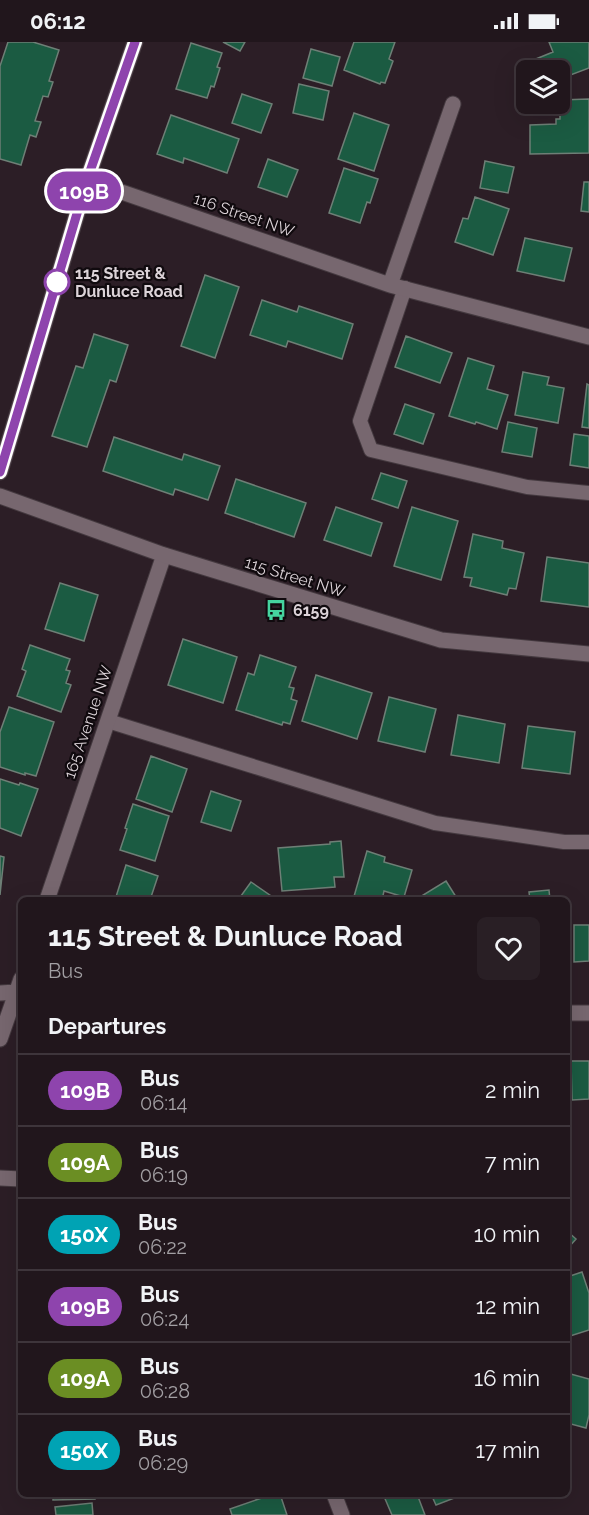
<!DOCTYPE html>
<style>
:root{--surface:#21161c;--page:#291f25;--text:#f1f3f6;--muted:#a29fa3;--line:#3e353b}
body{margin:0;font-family:Raleway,sans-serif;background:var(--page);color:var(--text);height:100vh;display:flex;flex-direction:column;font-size:22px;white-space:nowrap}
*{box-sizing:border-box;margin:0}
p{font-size:20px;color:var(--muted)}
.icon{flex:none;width:33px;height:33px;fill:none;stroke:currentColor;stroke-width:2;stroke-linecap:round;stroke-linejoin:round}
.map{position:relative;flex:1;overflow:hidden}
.sheet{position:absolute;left:18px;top:855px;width:552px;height:600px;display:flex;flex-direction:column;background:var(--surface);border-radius:9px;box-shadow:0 6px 24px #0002,0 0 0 2px var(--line)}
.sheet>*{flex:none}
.badge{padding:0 12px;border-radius:20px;font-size:21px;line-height:39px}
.controls{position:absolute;left:516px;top:18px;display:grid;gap:12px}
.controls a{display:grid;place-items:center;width:54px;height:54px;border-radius:9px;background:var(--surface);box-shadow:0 6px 24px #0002,0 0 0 2px var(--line);font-size:30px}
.map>.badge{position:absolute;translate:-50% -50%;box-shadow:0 0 0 3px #fff}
h2{padding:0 30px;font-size:22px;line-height:54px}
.round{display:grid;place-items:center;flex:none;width:63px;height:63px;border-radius:9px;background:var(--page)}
.head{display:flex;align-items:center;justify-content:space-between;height:102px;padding:0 30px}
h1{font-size:28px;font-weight:700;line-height:45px}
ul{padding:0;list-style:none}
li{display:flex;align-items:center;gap:18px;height:72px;padding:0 30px;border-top:2px solid var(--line)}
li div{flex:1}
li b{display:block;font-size:22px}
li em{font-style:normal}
li .badge{min-width:66px;font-weight:700;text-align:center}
.status{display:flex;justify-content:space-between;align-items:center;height:42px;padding:0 30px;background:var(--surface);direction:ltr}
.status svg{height:16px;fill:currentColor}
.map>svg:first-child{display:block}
</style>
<div class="status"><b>06:12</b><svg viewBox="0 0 49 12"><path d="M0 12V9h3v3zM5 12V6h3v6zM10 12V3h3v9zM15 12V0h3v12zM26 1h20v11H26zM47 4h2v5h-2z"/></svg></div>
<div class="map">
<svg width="589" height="1473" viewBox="0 0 589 1473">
<rect width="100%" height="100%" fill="#2c1e26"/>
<path fill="#1b5b42" stroke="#6e7f76" stroke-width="1.5" d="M8 0H33L59 8 49 39 53 40 48 55 43 54 35 79 41 80 36 95 30 93 21 123 0 117V24Z
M223 0H245L240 9Z
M354 0H395L389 17 393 19 385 41 381 40 380 42 344 28Z
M549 0H589V26L560 37V28H529L526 21 553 10Z
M191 1 222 11 217 25 220 26 214 45 211 44 207 56 176 47Z
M311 7 340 15 332 44 303 36Z
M299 42 329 49 323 78 293 71Z
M242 52 272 62 261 91 232 81Z
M589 57V111L530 112V83L556 82V77H560V58Z
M354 71 389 83 374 129 338 117Z
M171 73 239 97 227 131 184 116 183 121 157 112Z
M268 117 298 128 287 155 258 145Z
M485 119 514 125 508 151 480 146Z
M344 126 378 137 370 161 367 160 360 181 329 171Z
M584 140H589V170L581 169Z
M475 155 509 167 493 213 455 200 463 176 468 177Z
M525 196 572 206 564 239 517 229Z
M205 233 239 245 215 316 181 304Z
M262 258 297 270 299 264 353 282 342 317 288 299 286 305 250 293Z
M94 292 128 303 116 340 110 338 87 405 52 394 76 324 83 326Z
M406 294 452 311 440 341 395 325Z
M468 316 494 324 487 347 508 353 497 387 476 380 475 382 449 374Z
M523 330 549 335 547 343 564 346 558 381 515 373Z
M587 342 589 343V386L582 385Z
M405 362 434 372 423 402 394 392Z
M508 380 537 386 532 415 502 410Z
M574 392 589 394V426L570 423Z
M114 395 182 418 184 412 220 424 208 458 175 447 173 453 103 429Z
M381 431 407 439 398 466 372 457Z
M236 437 306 461 294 495 225 471Z
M336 465 382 481 371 514 324 498Z
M412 465 458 479 441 538 394 524Z
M473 492 503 499 502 506 524 511 516 547 509 546 507 553 470 544 472 536 464 535Z
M547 515 589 521V565L541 559Z
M60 541 98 553 84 599 45 587Z
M183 597 237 615 223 661 168 643Z
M30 603 70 617 66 628 70 629 66 641 71 643 61 670 17 654 26 629 22 627Z
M260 613 296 625 289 645 294 646 291 657 297 659 290 682 283 680 282 683 236 668 248 631 254 633Z
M316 633 372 651 357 697 302 679Z
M389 655 436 667 425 710 378 699Z
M9 665 54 680 36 734 25 731V733L0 725V690Z
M458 673 505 682 499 721 451 713Z
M528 684 575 690 570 732 522 726Z
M151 714 187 727 172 770 136 757Z
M0 737 19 743 20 741 38 747 21 794 0 786Z
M211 749 241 759 231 789 201 780Z
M133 762 169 774 155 819 120 808 127 787 125 786Z
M341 799 344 835H334L335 845 282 849 278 806 330 802V800Z
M367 809 385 815 384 820 412 828 404 855 384 849 382 858H353Z
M0 814 4 815 0 853Z
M126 823 158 834 150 858H115Z
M446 839 458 858H415Z
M251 840 277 858H238Z
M549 848 550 858H530L529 850Z
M574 883H589V919L574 920Z
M571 1019H589V1057L572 1058Z
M567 1098 571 1120H567Z
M567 1189 576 1197 567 1207Z
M582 1230 589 1251V1288L567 1295V1235Z
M567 1331 589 1337V1373L586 1386 567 1381Z
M53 1452H95V1457L53 1458Z
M273 1452H280L287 1473H232L230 1467Z
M383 1452H417L425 1473H392Z
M431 1452H468L463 1454 462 1453 436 1463Z
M92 1461 93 1473H56L55 1465Z"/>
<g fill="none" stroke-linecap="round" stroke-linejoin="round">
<defs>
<path id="service" d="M405 246 360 379 371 408 527 445 589 451
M108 679 435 781 564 800H589"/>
<path id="minor" d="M87 138 390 243 589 295
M390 243 453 62
M47 858 164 513
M0 951 16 950
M567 971H589
M0 997 21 937
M0 1136 21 1137
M334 1452 342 1473"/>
<path id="tertiary" d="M0 430 87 138 135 0
M0 454 164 513 441 598 589 612"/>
</defs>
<use href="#service" stroke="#44393f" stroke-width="16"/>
<use href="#minor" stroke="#44393f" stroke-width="17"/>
<use href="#tertiary" stroke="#44393f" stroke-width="17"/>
<use href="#service" stroke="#77676f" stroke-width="14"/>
<use href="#minor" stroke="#77676f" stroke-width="15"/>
<use href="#tertiary" stroke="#77676f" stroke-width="15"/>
</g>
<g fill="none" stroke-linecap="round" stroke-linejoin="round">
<defs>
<path id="line" d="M0 430 87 138 135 0"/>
</defs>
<use href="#line" stroke="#fff" stroke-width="14"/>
<use href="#line" stroke="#8e44ad" stroke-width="9"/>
</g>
<defs>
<symbol id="bus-bare" viewBox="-9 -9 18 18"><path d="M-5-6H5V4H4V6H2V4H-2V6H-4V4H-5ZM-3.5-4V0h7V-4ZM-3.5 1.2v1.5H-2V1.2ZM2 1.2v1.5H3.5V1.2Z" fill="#45d49f" stroke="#100a0e" stroke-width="2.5" paint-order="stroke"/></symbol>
</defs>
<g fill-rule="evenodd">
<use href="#bus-bare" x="261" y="553" width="30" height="30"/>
</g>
<circle fill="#fff" stroke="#8e44ad" stroke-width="3" cx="57" cy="240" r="12"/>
<g text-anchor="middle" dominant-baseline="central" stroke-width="4.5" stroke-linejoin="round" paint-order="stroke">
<g font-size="16" fill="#dcd3d8" stroke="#100a0e">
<text transform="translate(244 173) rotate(19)">116 Street NW</text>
<text transform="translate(295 535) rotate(17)">115 Street NW</text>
<text transform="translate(88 680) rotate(-71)">165 Avenue NW</text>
</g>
<g font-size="16" font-weight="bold" fill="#dcd3d8" stroke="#100a0e" text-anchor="start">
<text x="75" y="231">115 Street &amp;<tspan x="75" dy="18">Dunluce Road</tspan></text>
</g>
<g font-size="16" font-weight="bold" fill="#dcd3d8" stroke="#100a0e" text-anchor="start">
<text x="293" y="568">6159</text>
</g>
</g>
</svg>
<div class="controls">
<a><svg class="icon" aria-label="layers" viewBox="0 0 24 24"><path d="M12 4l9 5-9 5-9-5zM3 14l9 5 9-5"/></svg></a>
</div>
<b class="badge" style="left:84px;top:149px;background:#8e44ad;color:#fff">109B</b>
<section class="sheet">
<div class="head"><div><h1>115 Street &amp; Dunluce Road</h1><p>Bus</p></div><a class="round"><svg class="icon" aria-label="heart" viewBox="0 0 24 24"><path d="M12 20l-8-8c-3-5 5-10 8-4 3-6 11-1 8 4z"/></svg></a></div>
<h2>Departures</h2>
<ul>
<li><span class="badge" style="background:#8e44ad;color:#fff">109B</span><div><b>Bus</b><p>06:14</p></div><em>2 min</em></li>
<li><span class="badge" style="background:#6b8e23;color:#fff">109A</span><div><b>Bus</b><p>06:19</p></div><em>7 min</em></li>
<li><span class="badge" style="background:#00a3b4;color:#fff">150X</span><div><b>Bus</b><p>06:22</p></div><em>10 min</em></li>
<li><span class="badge" style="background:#8e44ad;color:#fff">109B</span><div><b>Bus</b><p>06:24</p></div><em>12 min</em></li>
<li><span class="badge" style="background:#6b8e23;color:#fff">109A</span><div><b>Bus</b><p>06:28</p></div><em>16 min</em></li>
<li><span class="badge" style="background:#00a3b4;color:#fff">150X</span><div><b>Bus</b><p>06:29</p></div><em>17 min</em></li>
</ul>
</section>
</div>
